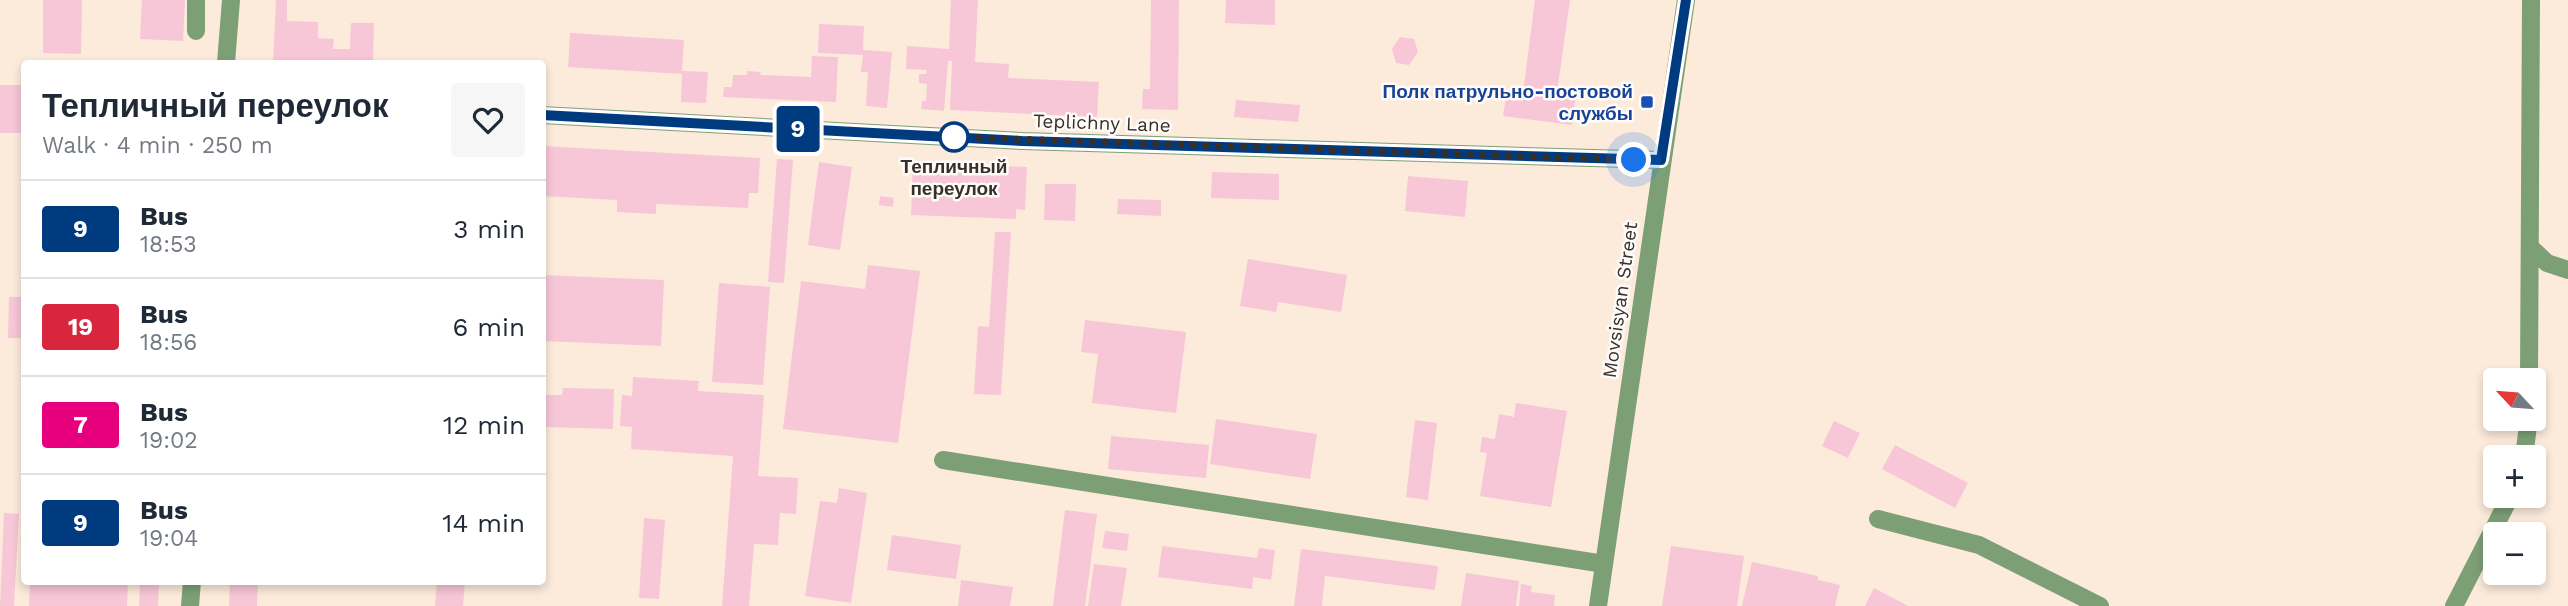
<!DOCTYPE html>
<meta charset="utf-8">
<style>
:root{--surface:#fff;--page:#f6f6f7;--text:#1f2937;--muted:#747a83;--line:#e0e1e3}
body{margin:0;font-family:"Work Sans",sans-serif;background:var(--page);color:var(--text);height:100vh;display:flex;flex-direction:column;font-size:26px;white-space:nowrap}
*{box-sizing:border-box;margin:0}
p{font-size:23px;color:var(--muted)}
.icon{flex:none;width:38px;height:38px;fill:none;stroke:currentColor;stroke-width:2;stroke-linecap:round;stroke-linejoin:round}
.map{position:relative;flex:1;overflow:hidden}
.details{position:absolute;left:21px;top:60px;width:525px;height:525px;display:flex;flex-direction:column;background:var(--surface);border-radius:7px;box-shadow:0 4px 10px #0003}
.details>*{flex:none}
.badge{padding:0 14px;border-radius:5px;font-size:24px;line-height:46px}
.needle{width:46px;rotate:296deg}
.tools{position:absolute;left:2483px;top:368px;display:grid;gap:14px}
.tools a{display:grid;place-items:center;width:63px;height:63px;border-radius:7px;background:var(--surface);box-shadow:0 4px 10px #0003;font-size:35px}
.you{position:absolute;width:35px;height:35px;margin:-18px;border:5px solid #fff;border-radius:50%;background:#1a73e8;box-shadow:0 0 0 10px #1a73e833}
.map>.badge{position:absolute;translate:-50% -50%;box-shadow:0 0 0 4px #fff}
.round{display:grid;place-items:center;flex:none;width:74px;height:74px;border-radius:7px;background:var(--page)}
.headline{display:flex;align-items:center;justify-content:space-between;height:119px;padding:0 21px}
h1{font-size:33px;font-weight:700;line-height:52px}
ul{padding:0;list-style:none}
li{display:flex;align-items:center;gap:21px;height:98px;padding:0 21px;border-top:2px solid var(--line)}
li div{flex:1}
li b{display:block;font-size:26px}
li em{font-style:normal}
li .badge{min-width:77px;font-weight:700;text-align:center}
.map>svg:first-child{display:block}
</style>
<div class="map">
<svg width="2568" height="606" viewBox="0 0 2568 606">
<rect width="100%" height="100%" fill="#fcebdb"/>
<path fill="#f7c6d7" d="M43 0H82L81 54 43 53Z
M142 0H185L183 41 140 39Z
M276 0H287V21L318 22V38L334 39 333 49H350L351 23H374L373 63H273Z
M951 0H978L975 62 1009 64 1008 78 1099 82 1097 117 950 110 952 61H948L944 111 921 109 922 101H926L927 84 919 83V74H926L927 70 906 69 907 46 949 49Z
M1151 0H1179L1178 110 1142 109 1143 89H1150Z
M1226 0H1275V25L1225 23Z
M1535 0H1570L1557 92 1576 94 1572 125 1503 116 1507 91 1523 93Z
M819 24 864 26 863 50 892 52 887 108 866 106 868 72H861L863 55 818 53Z
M570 33 684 40 682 71 708 72 706 103 681 102 682 74 568 67Z
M1400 37 1414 39 1418 52 1409 65 1396 63 1392 49Z
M812 56 838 57 836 102 723 97 724 87H732L733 75H747V71L761 72 760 75 811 77Z
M0 85H24V133H0Z
M1236 100 1300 105 1298 122 1234 117Z
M542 146 760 158 758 193H749L748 208 656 204V214L617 212V200L542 196Z
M777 159 793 160 784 283 768 282Z
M819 162 852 167 840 250 808 245Z
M913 163 1027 167 1025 210 1016 209V219L911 215Z
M1212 172 1279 174V200L1211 198Z
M1408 176 1468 181 1465 217 1405 211Z
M1045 184H1076L1075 221 1044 220Z
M880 196 894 198 893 207 879 205Z
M1118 199 1161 200V216L1117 214Z
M995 232H1011L1001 395 974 394 978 326 989 327Z
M1248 259 1347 275 1341 312 1278 302 1276 312 1240 306Z
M868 265 920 271 898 443 783 429 801 281 865 289Z
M542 275 664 280 661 346 542 341Z
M719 283 770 287 763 385 712 382Z
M9 297H24V338H8Z
M1085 320 1186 332 1176 413 1092 403 1098 354 1081 352Z
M633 377 699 381 698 391 764 395 758 476 798 478 796 514 780 513 778 545 754 544 749 606H722L733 456 631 449 632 427 620 426 622 395 632 396Z
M563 388 614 389 613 429 544 427 545 395H562Z
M1516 403 1567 411 1551 507 1480 496 1487 453 1480 452 1482 437 1495 439 1499 414 1514 417Z
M1216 419 1317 434 1310 479 1210 464Z
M1415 420 1437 423 1428 500 1406 497Z
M1834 421 1860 433 1848 458 1822 446Z
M1111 436 1209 445 1206 478 1108 469Z
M1895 445 1968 483 1955 508 1882 469Z
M839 488 867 493 851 603 805 596 820 501 837 503Z
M1065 510 1097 514 1085 606H1053Z
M4 513 19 514 14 606H0Z
M644 518 665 520 659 599 639 598Z
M1105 531 1129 534 1127 551 1102 548Z
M892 535 961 545 956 579 887 570Z
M1162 546 1257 558 1259 548 1275 550 1271 580 1253 577 1252 589 1158 577Z
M1671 546 1744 556 1737 606H1662Z
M1301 549 1438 566 1435 590 1325 576 1322 606H1294Z
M1752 562 1818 576V580L1840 585 1835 606H1742Z
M1094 564 1127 568 1121 606H1088Z
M1466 573 1519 581 1516 606H1461Z
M961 580 1013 587 1010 606H958Z
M30 581H128L127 606H29Z
M140 581H159L158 606H139Z
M230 581H258L257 606H229Z
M437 581H465L463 606H435Z
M1521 584 1532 586 1531 592 1555 595 1554 606H1519Z
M1874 588 1908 606H1865Z"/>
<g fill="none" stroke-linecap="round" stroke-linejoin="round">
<path stroke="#7d9f76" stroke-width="18" d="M196 31V0
M226 63 231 0
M542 115 1022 141 1661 160
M2530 247 2547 263 2568 270
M2529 380 2531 0
M2524 457 2529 418
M943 460 1604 564
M1878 519 1979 545 2100 606
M190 606 192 581
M1598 606 1686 0
M2454 606 2511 495"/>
</g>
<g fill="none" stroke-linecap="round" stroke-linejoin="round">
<defs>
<path id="line" d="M542 115 1022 141 1661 160 1686 0"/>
</defs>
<use href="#line" stroke="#fff" stroke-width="16"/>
<use href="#line" stroke="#003b80" stroke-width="10"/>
<path stroke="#37302a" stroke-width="7" stroke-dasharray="0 12.6" d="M954 137 1634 160"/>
</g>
<rect fill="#1a4fb4" stroke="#fefbf8" stroke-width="2.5" x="1640" y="95" width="14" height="14" rx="3.5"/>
<circle fill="#fff" stroke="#003b80" stroke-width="3.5" cx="954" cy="137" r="14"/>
<g text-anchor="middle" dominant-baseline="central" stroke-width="5" stroke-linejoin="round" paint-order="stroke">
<g font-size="19" font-weight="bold" fill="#164399" stroke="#fefbf8" text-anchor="end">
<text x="1633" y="91">Полк патрульно-постовой<tspan x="1633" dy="22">службы</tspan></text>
</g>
<g font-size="19" fill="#37302a" stroke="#fefbf8">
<text transform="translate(1102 123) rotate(2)">Teplichny Lane</text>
<text transform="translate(1620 300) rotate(-82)">Movsisyan Street</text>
</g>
<g font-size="19" font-weight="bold" fill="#37302a" stroke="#fefbf8">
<text x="954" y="166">Тепличный<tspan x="954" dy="22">переулок</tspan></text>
</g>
</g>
</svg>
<div class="tools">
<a><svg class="needle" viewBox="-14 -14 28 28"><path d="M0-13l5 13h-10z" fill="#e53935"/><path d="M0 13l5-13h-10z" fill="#747a83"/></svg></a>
<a>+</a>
<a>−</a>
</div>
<div class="you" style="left:1634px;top:160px"></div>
<b class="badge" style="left:798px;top:129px;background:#003b80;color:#fff">9</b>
<section class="details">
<div class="headline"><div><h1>Тепличный переулок</h1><p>Walk · 4 min · 250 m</p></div><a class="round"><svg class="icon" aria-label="heart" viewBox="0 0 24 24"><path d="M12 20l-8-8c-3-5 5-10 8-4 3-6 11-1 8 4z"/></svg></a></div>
<ul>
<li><span class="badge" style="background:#003b80;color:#fff">9</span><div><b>Bus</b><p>18:53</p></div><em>3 min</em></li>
<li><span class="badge" style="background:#d7263d;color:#fff">19</span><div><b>Bus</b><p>18:56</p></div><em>6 min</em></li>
<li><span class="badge" style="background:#e6007e;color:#fff">7</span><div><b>Bus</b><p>19:02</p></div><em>12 min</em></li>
<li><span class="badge" style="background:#003b80;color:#fff">9</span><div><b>Bus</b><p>19:04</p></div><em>14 min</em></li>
</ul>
</section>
</div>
